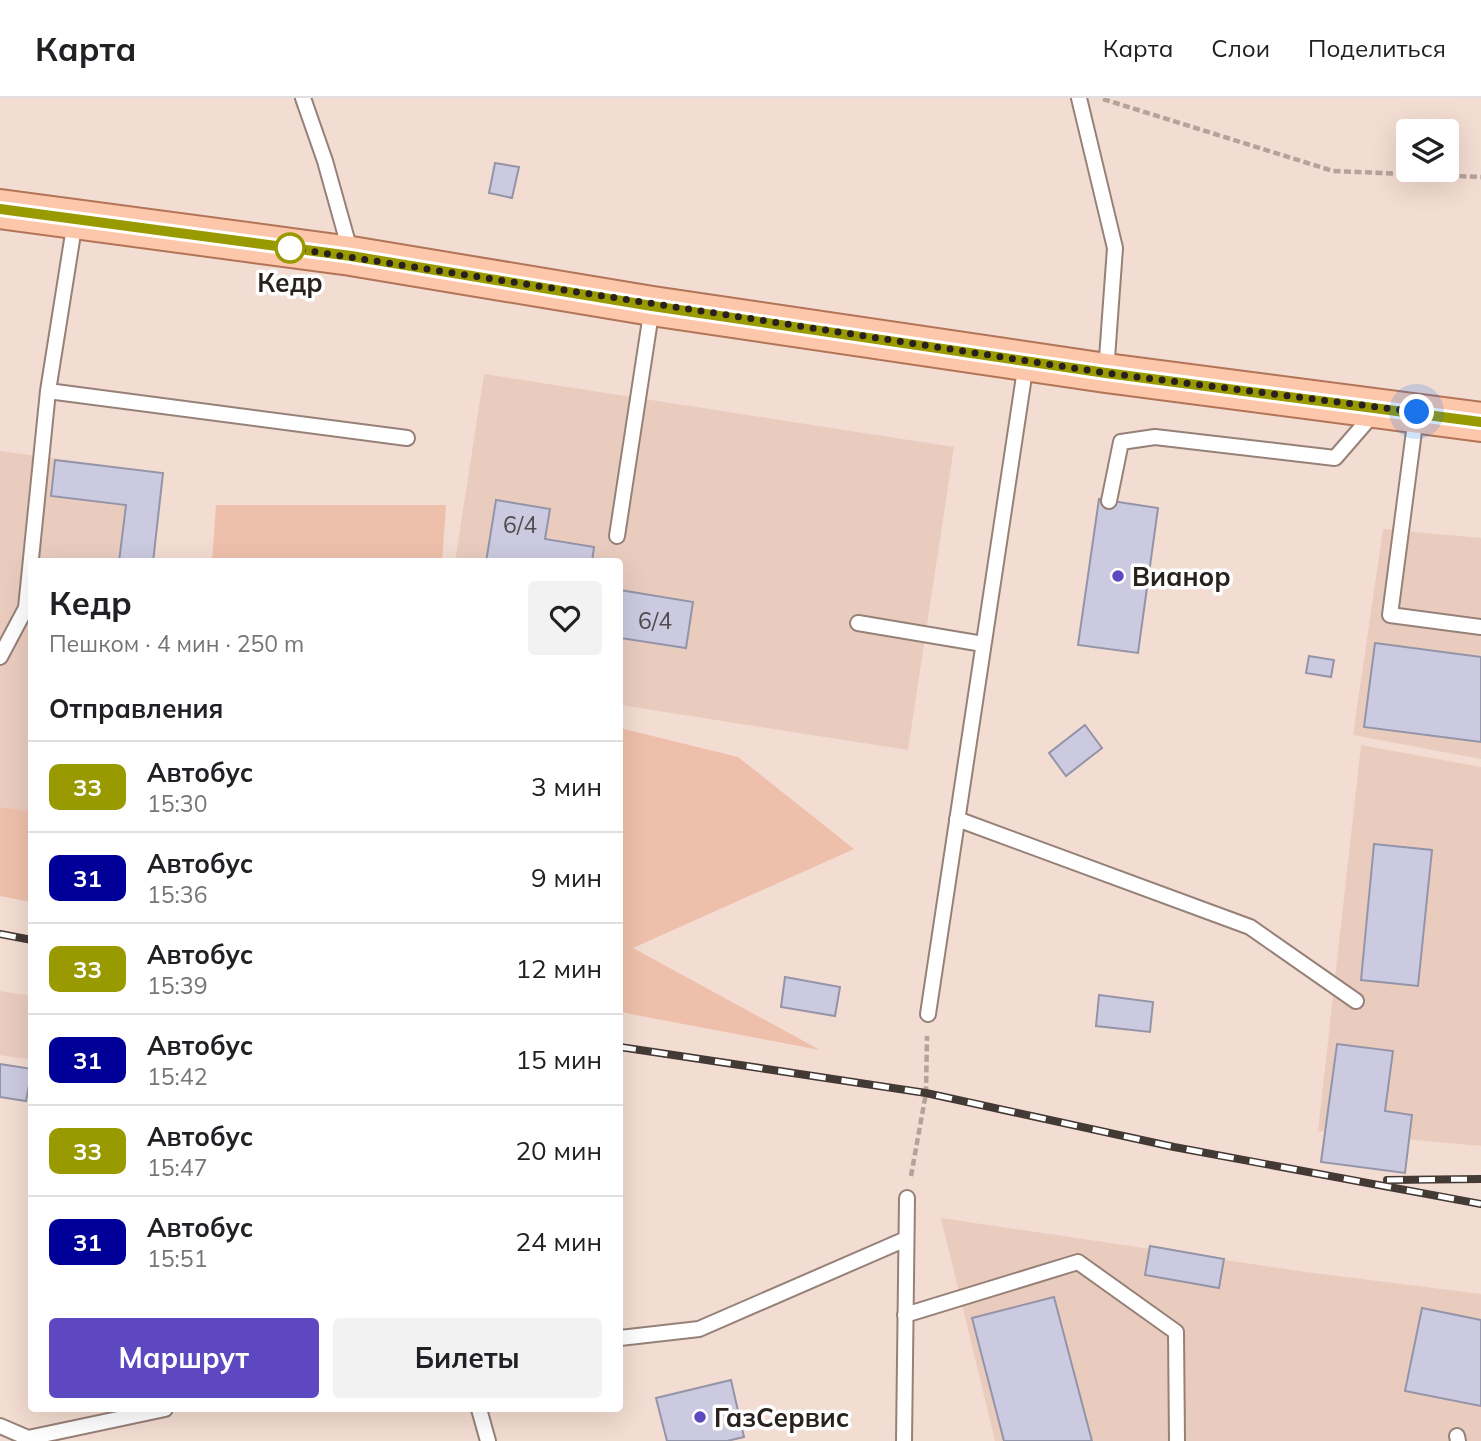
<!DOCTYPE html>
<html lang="ru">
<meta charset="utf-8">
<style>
:root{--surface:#fff;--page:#f2f2f2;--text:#202124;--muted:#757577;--line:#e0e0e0;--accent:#5e48c1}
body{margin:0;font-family:Mulish,sans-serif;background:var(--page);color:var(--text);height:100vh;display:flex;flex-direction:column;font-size:26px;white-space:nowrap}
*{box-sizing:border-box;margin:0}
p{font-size:23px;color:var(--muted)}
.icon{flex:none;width:38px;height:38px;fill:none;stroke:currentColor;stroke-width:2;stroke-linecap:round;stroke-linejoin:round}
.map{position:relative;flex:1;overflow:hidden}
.drawer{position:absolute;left:28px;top:460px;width:595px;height:854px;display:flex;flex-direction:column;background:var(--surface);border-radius:7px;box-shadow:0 7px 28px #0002}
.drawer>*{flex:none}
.badge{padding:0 14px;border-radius:10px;font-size:24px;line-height:46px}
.buttons{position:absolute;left:1396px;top:21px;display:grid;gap:14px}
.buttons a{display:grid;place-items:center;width:63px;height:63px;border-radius:7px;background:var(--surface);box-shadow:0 7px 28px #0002;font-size:35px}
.you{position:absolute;width:35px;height:35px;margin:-18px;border:5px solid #fff;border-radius:50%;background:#1a73e8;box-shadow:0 0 0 10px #1a73e833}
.map>.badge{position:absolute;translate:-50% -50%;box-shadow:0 0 0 4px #fff}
h2{padding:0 21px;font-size:26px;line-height:63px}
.round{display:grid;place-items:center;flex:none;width:74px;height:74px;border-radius:7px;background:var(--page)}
.summary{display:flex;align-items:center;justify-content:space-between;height:119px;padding:0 21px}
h1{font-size:33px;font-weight:700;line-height:52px}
.button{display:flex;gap:14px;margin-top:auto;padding:14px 21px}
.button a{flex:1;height:80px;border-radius:7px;background:var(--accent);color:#fff;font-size:28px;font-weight:700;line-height:80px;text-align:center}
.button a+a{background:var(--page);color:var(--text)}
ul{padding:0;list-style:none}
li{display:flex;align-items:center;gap:21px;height:91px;padding:0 21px;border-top:2px solid var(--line)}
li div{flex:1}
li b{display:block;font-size:26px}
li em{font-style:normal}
li .badge{min-width:77px;font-weight:700;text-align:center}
header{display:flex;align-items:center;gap:42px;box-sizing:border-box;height:98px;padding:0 35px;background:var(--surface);border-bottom:2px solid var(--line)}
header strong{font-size:33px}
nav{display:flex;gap:38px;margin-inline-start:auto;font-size:24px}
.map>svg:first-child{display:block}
</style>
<header>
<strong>Карта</strong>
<nav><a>Карта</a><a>Слои</a><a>Поделиться</a></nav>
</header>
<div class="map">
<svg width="1481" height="1343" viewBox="0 0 1481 1343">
<rect width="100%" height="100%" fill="#f3dcd1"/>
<path fill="#eaccbf" d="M484 276 954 349 908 652 620 607V464H455Z
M0 353 163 375 152 464H32L31 746 0 740Z
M1383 431 1481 440V661L1353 637Z
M1361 647 1481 669V1048L1318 1033Z
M0 893 31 898V962L0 957Z
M941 1120 1306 1174 1481 1196V1343H995Z"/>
<path fill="#eec0ab" d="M216 407H446L442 464H212Z
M620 630 738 659 854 751 633 850 820 952 620 914Z
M0 709 31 714V804L0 798Z"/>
<path fill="#cbcae0" stroke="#9494a8" stroke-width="2" d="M495 65 519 69 512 100 489 95Z
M55 362 163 375 153 464H119L126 407 51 398Z
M1099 401 1158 410 1138 555 1078 547Z
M496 402 550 411 545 441 594 449 592 464H486Z
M620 492 693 504 686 550 620 540Z
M1375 545 1481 559V644L1364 629Z
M1309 558 1334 562 1331 579 1306 575Z
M1085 627 1102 650 1066 678 1049 655Z
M1374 746 1432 752 1418 888 1361 882Z
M785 879 840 889 835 918 781 909Z
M1099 897 1153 904 1150 934 1096 928Z
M1337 946 1393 953 1385 1013 1412 1017 1405 1075 1321 1064Z
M0 966 32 971 26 1003 0 999Z
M1150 1148 1224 1161 1219 1190 1145 1177Z
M1054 1199 1092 1343H1004L972 1220Z
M1422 1210 1481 1222V1308L1405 1293Z
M731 1282 744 1339 727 1343H667L656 1300Z"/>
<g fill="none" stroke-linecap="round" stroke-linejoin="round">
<defs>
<path id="service" d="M303 0 325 63 351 156
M1079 0 1115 150 1106 274
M48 293 407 340
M1416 318 1390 517 1481 529
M1109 403 1121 344 1155 339 1335 360 1374 315
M617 438 652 209
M858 525 983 546
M0 559 26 510 48 293 75 123
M957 721 1250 829 1356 903
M928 916 1026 265
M905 1217 1078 1164 1176 1234 1177 1343
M620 1240 699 1231 906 1141
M479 1311 488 1343
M0 1328 28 1340 165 1311
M1457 1338 1458 1343
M904 1343 907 1100"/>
<path id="primary" d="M0 111 351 158 652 208 1106 275 1481 324"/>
</defs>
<use href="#service" stroke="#968178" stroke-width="18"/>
<use href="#primary" stroke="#b27456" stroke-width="42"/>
<path stroke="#b5a39a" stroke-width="4.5" stroke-dasharray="7 3.5" stroke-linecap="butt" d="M1103 1 1333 73 1481 79
M911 1078 926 995 927 938"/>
<use href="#service" stroke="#fff" stroke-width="14"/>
<use href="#primary" stroke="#fdc7ac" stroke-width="38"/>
<defs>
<path id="rail" d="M0 836 32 842
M620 949 926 995 1174 1049 1481 1106
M1387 1082 1481 1081"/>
</defs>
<use href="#rail" stroke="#433935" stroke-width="8"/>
<use href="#rail" stroke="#fff" stroke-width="5" stroke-dasharray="16" stroke-linecap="butt"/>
</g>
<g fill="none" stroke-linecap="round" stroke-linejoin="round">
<defs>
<path id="line" d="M0 111 351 158 652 208 1106 275 1481 324"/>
</defs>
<use href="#line" stroke="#fff" stroke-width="16"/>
<use href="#line" stroke="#990" stroke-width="10"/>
<path stroke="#29211d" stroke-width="7" stroke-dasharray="0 12.6" d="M290 150 1106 275 1417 314"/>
</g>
<circle fill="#fff" stroke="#990" stroke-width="3.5" cx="290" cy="150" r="14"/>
<g fill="#5e48c1" stroke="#fff" stroke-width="2.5">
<circle cx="1118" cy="478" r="7"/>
<circle cx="700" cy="1319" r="7"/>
</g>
<g text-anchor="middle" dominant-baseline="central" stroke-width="7" stroke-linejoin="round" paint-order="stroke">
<g font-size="23" fill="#524b4e">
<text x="520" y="426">6/4</text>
<text x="655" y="522">6/4</text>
</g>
<g font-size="26" font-weight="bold" fill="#29211d" stroke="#fff">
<text x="290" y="184">Кедр</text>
</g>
<g font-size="26" font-weight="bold" fill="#29211d" stroke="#fff" text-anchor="start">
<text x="1132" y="478">Вианор</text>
<text x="714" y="1319">ГазСервис</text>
</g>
</g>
</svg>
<div class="buttons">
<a><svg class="icon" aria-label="layers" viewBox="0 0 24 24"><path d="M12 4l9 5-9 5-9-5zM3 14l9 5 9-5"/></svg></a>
</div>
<div class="you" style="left:1417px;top:314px"></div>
<section class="drawer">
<div class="summary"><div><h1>Кедр</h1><p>Пешком · 4 мин · 250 m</p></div><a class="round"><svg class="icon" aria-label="heart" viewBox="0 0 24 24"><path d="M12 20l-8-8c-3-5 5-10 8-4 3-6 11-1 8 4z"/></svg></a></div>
<h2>Отправления</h2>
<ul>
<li><span class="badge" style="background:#990;color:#fff">33</span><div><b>Автобус</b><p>15:30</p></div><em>3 мин</em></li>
<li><span class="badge" style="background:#009;color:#fff">31</span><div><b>Автобус</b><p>15:36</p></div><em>9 мин</em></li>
<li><span class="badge" style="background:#990;color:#fff">33</span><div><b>Автобус</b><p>15:39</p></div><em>12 мин</em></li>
<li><span class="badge" style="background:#009;color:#fff">31</span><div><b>Автобус</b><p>15:42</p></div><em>15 мин</em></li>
<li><span class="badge" style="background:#990;color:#fff">33</span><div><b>Автобус</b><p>15:47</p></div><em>20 мин</em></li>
<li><span class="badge" style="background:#009;color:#fff">31</span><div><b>Автобус</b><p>15:51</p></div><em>24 мин</em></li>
</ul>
<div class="button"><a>Маршрут</a><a>Билеты</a></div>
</section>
</div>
